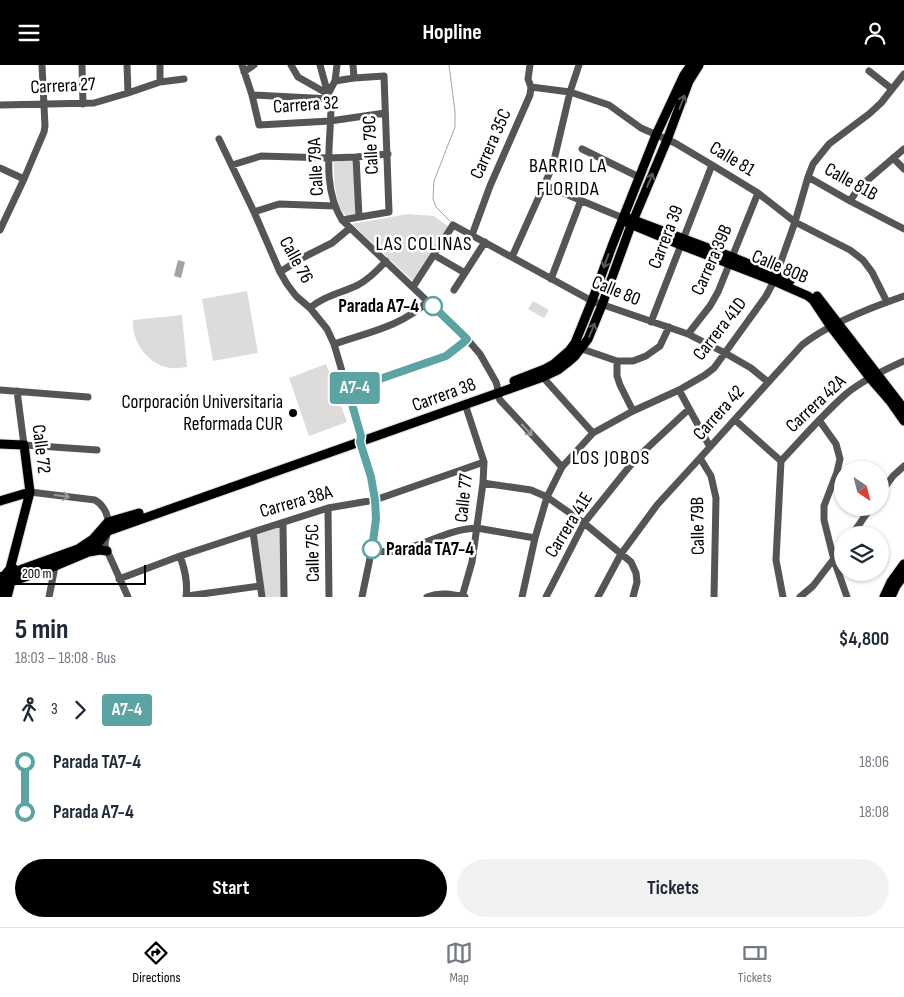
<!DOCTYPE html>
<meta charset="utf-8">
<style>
:root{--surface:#fff;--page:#f2f2f3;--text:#1f2937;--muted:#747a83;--line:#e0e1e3;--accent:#000}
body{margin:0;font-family:"Sofia Sans Condensed",sans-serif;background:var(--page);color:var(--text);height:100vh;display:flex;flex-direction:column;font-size:19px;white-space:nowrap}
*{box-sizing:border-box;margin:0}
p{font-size:16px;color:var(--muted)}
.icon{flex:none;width:28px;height:28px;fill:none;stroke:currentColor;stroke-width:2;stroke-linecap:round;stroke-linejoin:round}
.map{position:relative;height:532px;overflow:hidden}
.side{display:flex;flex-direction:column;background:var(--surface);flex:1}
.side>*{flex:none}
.badge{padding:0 10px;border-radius:4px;font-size:18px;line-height:32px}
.needle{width:32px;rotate:145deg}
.fabs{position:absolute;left:834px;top:396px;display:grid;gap:10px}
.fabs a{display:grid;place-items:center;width:55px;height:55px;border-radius:50%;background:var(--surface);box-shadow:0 1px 4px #0004;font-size:25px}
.scale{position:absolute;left:15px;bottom:12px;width:131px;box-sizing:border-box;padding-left:5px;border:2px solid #000;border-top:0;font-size:14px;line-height:18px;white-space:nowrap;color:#000;-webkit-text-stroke:4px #fff;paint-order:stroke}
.map>.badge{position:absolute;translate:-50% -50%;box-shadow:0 0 0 2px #fff}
.legs{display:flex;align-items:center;gap:8px;height:55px;padding:0 15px;font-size:16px}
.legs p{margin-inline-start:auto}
.headline{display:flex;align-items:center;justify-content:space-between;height:85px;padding:0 15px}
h1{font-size:28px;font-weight:700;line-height:38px}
.cta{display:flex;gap:10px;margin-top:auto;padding:10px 15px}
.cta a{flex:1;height:58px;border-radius:30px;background:var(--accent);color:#fff;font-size:20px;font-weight:700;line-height:58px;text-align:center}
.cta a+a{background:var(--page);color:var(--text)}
ul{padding:0 15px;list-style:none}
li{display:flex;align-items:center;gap:18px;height:50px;font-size:19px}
li i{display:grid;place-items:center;width:8px;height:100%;margin:0 6px;background:currentColor}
li i::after{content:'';width:12px;height:12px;margin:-6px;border:4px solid;border-radius:50%;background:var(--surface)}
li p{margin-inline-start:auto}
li:first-child i{background:linear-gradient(#0000 50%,currentColor 0)}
li:last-child i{background:linear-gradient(currentColor 50%,#0000 0)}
header{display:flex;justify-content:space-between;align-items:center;height:65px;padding:0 15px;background:var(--accent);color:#fff;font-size:22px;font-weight:700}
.dock{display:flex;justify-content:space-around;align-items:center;height:70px;border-top:1px solid var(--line);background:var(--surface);font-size:14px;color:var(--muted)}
.dock a{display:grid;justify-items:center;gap:2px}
.dock .selected{color:var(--accent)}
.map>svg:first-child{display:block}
</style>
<header><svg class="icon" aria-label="menu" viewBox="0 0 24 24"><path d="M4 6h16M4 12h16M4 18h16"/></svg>Hopline<svg class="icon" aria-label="person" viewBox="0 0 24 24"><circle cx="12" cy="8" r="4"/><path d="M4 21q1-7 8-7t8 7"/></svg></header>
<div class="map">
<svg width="904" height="532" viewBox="0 0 904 532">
<rect width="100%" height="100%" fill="#fff"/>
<path fill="#dcdcdc" d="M353 95 358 150C355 151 352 152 350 152 335 150 333 108 334 97Z
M408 149 434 151 449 162 414 217 352 159Z
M247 226 258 288 213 296 202 234Z
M533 236 549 245 544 253 528 244Z
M182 250 187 302C180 303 173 304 166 302 152 299 139 285 135 271 133 266 133 260 133 255Z
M326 299 347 357 309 371 289 313Z
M283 458 284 532H263L253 467Z"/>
<path fill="#a3a3a3" d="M178 195 185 197 181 213 174 211Z"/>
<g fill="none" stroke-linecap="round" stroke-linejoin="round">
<path stroke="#a3a3a3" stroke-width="1" d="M449 0 455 47V62L434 116 433 134 436 142 451 157"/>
<defs>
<path id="major" d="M628 153 732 192 790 216
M628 158 681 180 774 216 808 231 813 235 831 262 870 313 890 336 904 356
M817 231 904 344
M514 316 545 304 554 299 569 286 575 278 592 236 612 181 656 70 684 10 691 0
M0 379 24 380 30 427 10 504 5 510 1 532
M0 436 30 427
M89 487 100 485 107 486
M0 512 78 484 93 474 108 457 139 448
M0 521 55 501 86 488 95 482 108 466 543 312 558 305 567 298 575 291 588 274 602 240 630 163 667 75 689 16 699 0
M7 532 12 513
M884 532 891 517 904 499
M891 532 896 521 904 510"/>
</defs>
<use href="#major" stroke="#dbdbdb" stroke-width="11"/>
<path stroke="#555" stroke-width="7" d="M82 0 83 39
M127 0 128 28
M160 0V17
M242 0 252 30 259 60 330 56 385 48
M291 0 298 12 328 29 331 34C332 74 320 119 342 155L467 274 480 289 496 317C499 324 496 329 500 335L562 402
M320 0 328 29
M353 0 354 13
M869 6 892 24
M244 7 254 0
M335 16 354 13 384 11 389 147 342 155
M531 22 570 27 609 40 641 63 675 78 712 100 758 128 795 157 850 185 863 195 872 207 887 237
M328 29 335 16 337 0
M252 30 331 34
M0 40 94 38 128 28 160 17 184 14
M219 74 254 147 280 207 287 219 296 231 310 243 327 264 334 279 361 371 360 377C366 396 373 416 375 437 377 469 368 501 362 532
M582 84 639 112
M356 92 359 152
M893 93 904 104
M232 100 261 91 329 93 356 92 388 89
M0 103 24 114
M808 112 850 136 904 164
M544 120 623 153
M850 136 858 124 863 119 904 84
M254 147 279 139 335 141
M0 165 24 114 44 67 45 61 42 0
M472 170 490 121 530 30 531 22 528 14 530 0
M434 190 465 208
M512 192 550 107 555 91 570 27 579 0
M280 207 302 193 332 178 350 163
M551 214 581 135
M413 222 453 160 592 236 688 269 725 288 751 303 768 317
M454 225 485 177
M310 243C324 231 341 228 358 220 369 214 377 206 386 196
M651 257 712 100
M688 269 710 241 718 227 758 128
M334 279C366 268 403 261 428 236
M578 281 585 285 617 296H633L646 291 660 281 669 262
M617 296V311L620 320 633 346
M540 309 593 368
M0 325 88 332
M348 325 446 291 455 285 467 274
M679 325 710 382
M17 326 24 380 97 385
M735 355 781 396
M819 355 836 379 840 394 837 407 824 441V455L834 495 847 532
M700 393 711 411 716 433 714 532
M781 396C802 374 823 349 846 329 863 315 884 305 904 296
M781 396 776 495 783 532
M483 418 531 425 547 432 584 458 631 497 636 508 637 517 633 532
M30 427 95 435C105 441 110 453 108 465 107 471 105 474 105 481L128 532
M880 429 893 411 904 401
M328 443 329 532
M283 458 284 532
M253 467 262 532
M852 470 871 442
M371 485C379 486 387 488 395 486 423 482 447 464 477 463L535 473
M180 491C185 505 188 517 186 532
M119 514 180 491 253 467 328 443 375 435 484 397
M187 531 260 521
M49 532 56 497
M427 532C440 527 451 529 465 532
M462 532 472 497 483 418 484 397 465 339
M522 532 535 473 547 432 562 402 593 368 633 346 679 325 705 310 714 303 766 231 774 216 795 157 808 112 813 99 829 79 869 49 881 38 904 9
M546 532 584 458 588 453 629 402 642 388 689 344
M598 532 621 489 657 440 700 393 802 280C828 259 872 242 904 231
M800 532 813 521 842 483"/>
<use href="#major" stroke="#000" stroke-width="9"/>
</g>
<defs><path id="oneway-shaft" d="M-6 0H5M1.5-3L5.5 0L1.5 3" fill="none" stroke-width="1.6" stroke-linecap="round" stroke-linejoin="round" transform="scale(1.25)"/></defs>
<g stroke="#595959">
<use href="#oneway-shaft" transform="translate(682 37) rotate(-69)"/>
<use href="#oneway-shaft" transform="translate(650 115) rotate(-67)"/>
<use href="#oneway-shaft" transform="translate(606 196) rotate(110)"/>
<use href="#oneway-shaft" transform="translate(592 265) rotate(-67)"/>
</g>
<g stroke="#999">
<use href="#oneway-shaft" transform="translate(527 365) rotate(47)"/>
<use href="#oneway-shaft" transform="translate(62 431) rotate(7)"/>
</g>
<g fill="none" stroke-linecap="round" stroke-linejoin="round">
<defs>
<path id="line-1" d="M372 484 376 454 375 435 371 412 360 377 361 371 348 325 446 291 464 277 467 274 433 241"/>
</defs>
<use href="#line-1" stroke="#fff" stroke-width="11"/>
<use href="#line-1" stroke="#5ba4a3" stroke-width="8"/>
</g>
<g fill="#fff" stroke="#5ba4a3" stroke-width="2.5">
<circle cx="433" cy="241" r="9"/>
<circle cx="372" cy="484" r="9"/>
</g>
<circle fill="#000" stroke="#fff" stroke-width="2" cx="293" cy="348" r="5"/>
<g text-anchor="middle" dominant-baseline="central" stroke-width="5" stroke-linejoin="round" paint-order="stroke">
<g font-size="19" fill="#000" stroke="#fff">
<text transform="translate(63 21) rotate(-3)">Carrera 27</text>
<text transform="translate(306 40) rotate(-4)">Carrera 32</text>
<text transform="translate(491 79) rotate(-66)">Carrera 35C</text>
<text transform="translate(371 80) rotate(-93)">Calle 79C</text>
<text transform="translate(732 94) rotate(31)">Calle 81</text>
<text transform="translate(316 102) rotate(-93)">Calle 79A</text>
<text transform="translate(851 117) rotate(29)">Calle 81B</text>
<text transform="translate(666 172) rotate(-69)">Carrera 39</text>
<text transform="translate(296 195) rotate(61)">Calle 76</text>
<text transform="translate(712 195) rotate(-66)">Carrera 39B</text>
<text transform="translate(780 202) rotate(23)">Calle 80B</text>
<text transform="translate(616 226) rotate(22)">Calle 80</text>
<text transform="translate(720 264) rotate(-52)">Carrera 41D</text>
<text transform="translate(444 330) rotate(-20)">Carrera 38</text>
<text transform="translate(816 339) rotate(-43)">Carrera 42A</text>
<text transform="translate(719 348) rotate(-48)">Carrera 42</text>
<text transform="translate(41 384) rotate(83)">Calle 72</text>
<text transform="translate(464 433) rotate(-84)">Calle 77</text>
<text transform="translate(296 437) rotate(-16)">Carrera 38A</text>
<text transform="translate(569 460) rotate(-58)">Carrera 41E</text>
<text transform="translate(698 461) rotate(-91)">Calle 79B</text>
<text transform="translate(313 488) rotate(-91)">Calle 75C</text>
</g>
<g font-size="19" font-weight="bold" fill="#000" stroke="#fff" text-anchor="end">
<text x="419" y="241">Parada A7-4</text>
<text x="386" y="484" text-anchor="start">Parada TA7-4</text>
</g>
<g font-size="19" fill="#000" stroke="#fff" text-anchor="end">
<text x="283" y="337">Corporación Universitaria<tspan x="283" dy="22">Reformada CUR</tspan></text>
</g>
<g font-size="20" letter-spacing="1" fill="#000" stroke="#fff">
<text x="568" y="101">BARRIO LA<tspan x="568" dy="23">FLORIDA</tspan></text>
<text x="424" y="179">LAS COLINAS</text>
<text x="611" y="393">LOS JOBOS</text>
</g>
</g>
</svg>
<div class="fabs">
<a><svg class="needle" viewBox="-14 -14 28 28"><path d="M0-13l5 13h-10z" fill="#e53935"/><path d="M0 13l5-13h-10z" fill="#747a83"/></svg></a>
<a><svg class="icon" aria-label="layers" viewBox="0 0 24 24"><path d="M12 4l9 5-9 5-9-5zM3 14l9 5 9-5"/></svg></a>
</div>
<div class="scale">200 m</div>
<b class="badge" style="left:355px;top:323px;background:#5ba4a3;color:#fff">A7-4</b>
</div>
<section class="side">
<div class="headline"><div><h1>5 min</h1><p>18:03 – 18:08 · Bus</p></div><b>$4,800</b></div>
<div class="legs"><svg class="icon" aria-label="walk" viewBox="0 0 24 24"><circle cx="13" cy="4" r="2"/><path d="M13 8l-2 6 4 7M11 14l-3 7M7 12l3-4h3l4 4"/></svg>3<svg class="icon" aria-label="forward" viewBox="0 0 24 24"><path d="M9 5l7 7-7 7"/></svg><b class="badge" style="background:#5ba4a3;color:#fff">A7-4</b></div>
<ul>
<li><i style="color:#5ba4a3"></i><b>Parada TA7-4</b><p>18:06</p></li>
<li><i style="color:#5ba4a3"></i><b>Parada A7-4</b><p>18:08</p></li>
</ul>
<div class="cta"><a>Start</a><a>Tickets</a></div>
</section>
<nav class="dock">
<a class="selected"><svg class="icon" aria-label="directions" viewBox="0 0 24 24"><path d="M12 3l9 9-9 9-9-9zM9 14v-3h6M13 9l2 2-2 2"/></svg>Directions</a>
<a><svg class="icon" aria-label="map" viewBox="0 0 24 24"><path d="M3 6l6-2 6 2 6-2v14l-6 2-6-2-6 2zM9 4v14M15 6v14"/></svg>Map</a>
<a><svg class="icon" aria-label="tickets" viewBox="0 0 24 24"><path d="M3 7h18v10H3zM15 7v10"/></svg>Tickets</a>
</nav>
